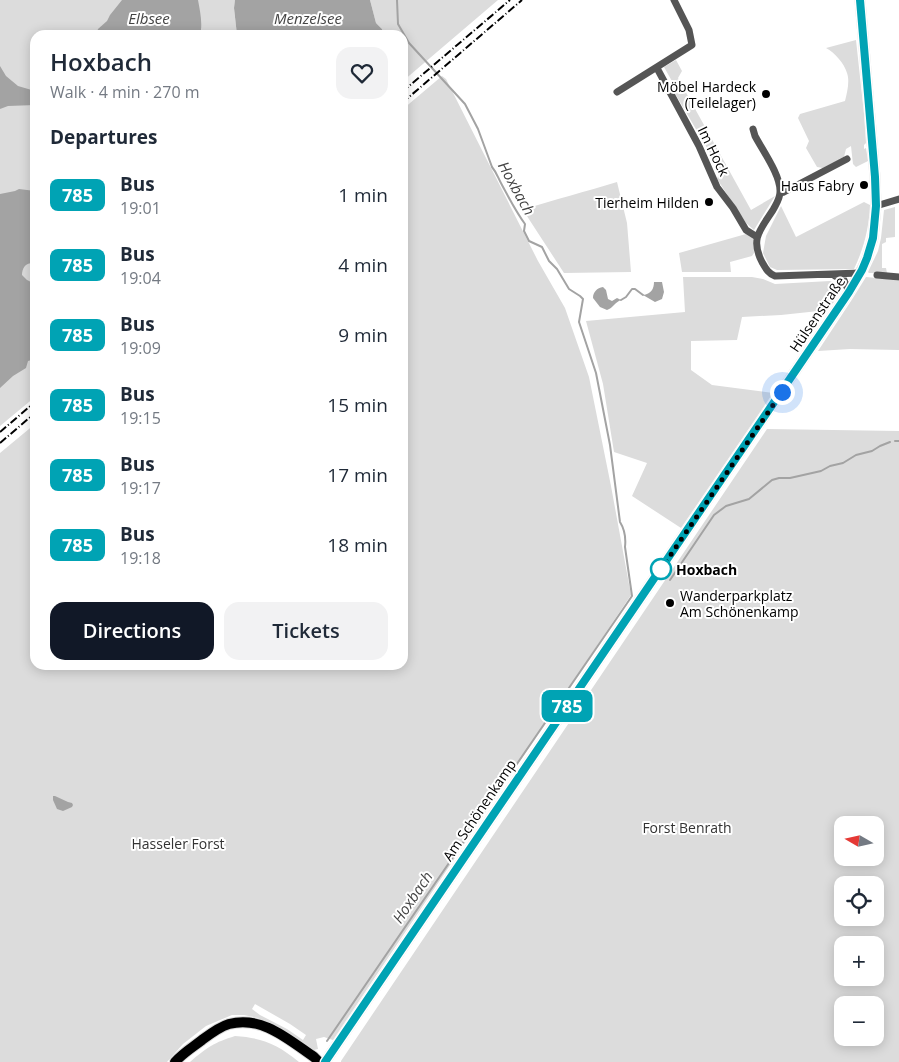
<!DOCTYPE html>
<meta charset="utf-8">
<style>
:root{--surface:#fff;--page:#f2f2f3;--text:#1f2937;--muted:#747a83;--accent:#111827}
body{margin:0;font-family:"Open Sans",sans-serif;background:var(--page);color:var(--text);height:100vh;display:flex;flex-direction:column;font-size:19px;white-space:nowrap}
*{box-sizing:border-box;margin:0}
p{font-size:16px;color:var(--muted)}
.icon{flex:none;width:28px;height:28px;fill:none;stroke:currentColor;stroke-width:2;stroke-linecap:round;stroke-linejoin:round}
.map{position:relative;flex:1;overflow:hidden}
.sheet{position:absolute;left:30px;top:30px;width:378px;height:640px;display:flex;flex-direction:column;background:var(--surface);border-radius:15px;box-shadow:0 2px 12px #0003}
.sheet>*{flex:none}
.badge{padding:0 10px;border-radius:8px;font-size:18px;line-height:32px}
.needle{width:32px;rotate:279deg}
.fabs{position:absolute;left:834px;top:816px;display:grid;gap:10px}
.fabs a{display:grid;place-items:center;width:50px;height:50px;border-radius:10px;background:var(--surface);box-shadow:0 2px 12px #0003;font-size:25px}
.you{position:absolute;width:25px;height:25px;margin:-12px;border:4px solid #fff;border-radius:50%;background:#1a73e8;box-shadow:0 0 0 8px #1a73e833}
.map>.badge{position:absolute;translate:-50% -50%;box-shadow:0 0 0 2px #fff}
h2{padding:0 20px;font-size:19px;line-height:45px}
.round{display:grid;place-items:center;flex:none;width:52px;height:52px;border-radius:15px;background:var(--page)}
.head{display:flex;align-items:center;justify-content:space-between;height:85px;padding:0 20px}
h1{font-size:24px;font-weight:600;line-height:38px}
.cta{display:flex;gap:10px;margin-top:auto;padding:10px 20px}
.cta a{flex:1;height:58px;border-radius:15px;background:var(--accent);color:#fff;font-size:20px;font-weight:600;line-height:58px;text-align:center}
.cta a+a{background:var(--page);color:var(--text)}
ul{padding:0;list-style:none}
li{display:flex;align-items:center;gap:15px;height:70px;padding:0 20px}
li div{flex:1}
li b{display:block;font-size:19px}
li em{font-style:normal}
li .badge{min-width:55px;font-weight:700;text-align:center}
.map>svg:first-child{display:block}
</style>
<div class="map">
<svg width="899" height="1062" viewBox="0 0 899 1062">
<rect width="100%" height="100%" fill="#fff"/>
<path fill="#dcdcdc" fill-rule="evenodd" d="M0 0H235L234 9 237 35H35V397L0 426Z
M370 0H498L403 81 402 35H383L382 29 376 23Z
M856 40 864 114 866 143 864 145V149L866 148 868 161 856 167 853 164 851 146 846 149 844 157 823 168 817 167 806 148 809 141 798 118 800 114 845 101C847 93 850 81 847 73 844 63 835 53 826 48Z
M676 60 682 71 678 78 751 210 775 196 754 230 746 223 717 179 719 173 710 153 670 85 673 83 664 67Z
M442 76 446 79 538 261 565 308 589 377 611 486 631 595 333 1040 324 1037 316 1039 318 1049 314 1050 258 1018 244 1015H232L206 1026 183 1044 167 1062H0V453L35 424V665H402L403 109ZM255 1004 290 1024 306 1035 303 1040 287 1029 260 1015 252 1009Z
M617 182 627 223 631 272 564 273 523 210C554 199 586 192 617 182Z
M864 202 870 205C869 228 864 248 854 269L777 270 770 267 763 253 766 236 781 206 796 237Z
M895 207V237L886 238V242L882 244V268H886L887 273H869L868 272 878 251 881 238 884 210Z
M746 234 753 239 754 253 752 256 730 262 731 272H682L679 253Z
M683 277H752L763 279 775 284 830 281 836 284C842 295 834 301 828 310L781 315 742 317 737 340 691 341V370L712 385 773 393 681 528 632 496 647 463 614 452 603 384 586 321 685 312Z
M866 277 887 279 899 281V350L850 349 818 351 851 301Z
M767 429 899 431V1062H341V1061ZM842 825H875V858H842ZM842 885H875V918H842ZM842 945H875V978H842ZM842 1005H875V1038H842Z
M235 1036C263 1038 277 1044 299 1062H190C206 1048 215 1042 235 1036Z"/>
<path fill="#a3a3a3" d="M122 0H198C200 11 203 24 200 35H96L98 29 107 21 110 15Z
M235 0H370L376 23 382 29 383 35H237L234 8Z
M0 66 6 76 18 86 35 91V105L8 106 0 109Z
M19 189 35 191V264C27 261 22 267 22 275L27 280 35 284V359L28 361 26 368 13 376 0 388V194L15 191Z
M654 282H662L664 292 662 299 655 302 643 295C651 294 654 289 654 282Z
M603 287 606 290 608 299 612 301 617 298 621 300C615 302 613 308 607 310L600 307 593 298C593 292 597 288 603 287Z
M53 796H55L68 802 72 803 73 805 72 807 63 811 57 809 53 800Z"/>
<g fill="none" stroke-linecap="round" stroke-linejoin="round">
<path stroke="#a3a3a3" stroke-width="2" d="M621 300 626 297 632 289H635L643 295
M895 441H899
M670 580 714 515 726 506 749 499 772 480 779 478H790L821 471 830 466 843 463 856 455 872 451 880 446 890 442
M327 1041 632 596 625 547C626 538 625 530 620 522L610 445 596 373 579 322 583 299 580 296 569 289 557 269 549 261 542 247 529 241 524 231 525 224C516 212 509 198 502 185 498 178 497 173 492 167L478 129 465 104 409 43 398 24 397 0"/>
<defs>
<path id="major" d="M325 1062 849 292 862 269 867 258 873 238 876 206 875 177 860 0"/>
<path id="highway" d="M175 1062C183 1053 193 1047 202 1040 210 1034 219 1027 229 1024 262 1015 289 1040 314 1057L319 1062"/>
</defs>
<use href="#major" stroke="#dbdbdb" stroke-width="11"/>
<use href="#highway" stroke="#dbdbdb" stroke-width="12"/>
<path stroke="#555" stroke-width="7" d="M658 70 699 146 717 187 733 208 746 230 757 237
M617 92 692 45 689 30 674 0
M753 129 755 136C763 151 781 176 780 192 780 199 776 204 773 210 760 230 750 239 762 262 766 269 768 273 775 276L860 273
M780 193 784 192 847 159
M876 206 899 199
M877 275 899 277
M835 276 844 280 849 292"/>
<use href="#major" stroke="#000" stroke-width="9"/>
<use href="#highway" stroke="#000" stroke-width="10"/>
<path stroke="#000" stroke-width="2" stroke-dasharray="8 2.5 1 2.5" stroke-linecap="butt" d="M402 92 510 0
M402 103 522 0
M0 432 35 402
M0 443 35 413"/>
</g>
<g fill="none" stroke-linecap="round" stroke-linejoin="round">
<defs>
<path id="line" d="M325 1062 849 292 862 270 867 258 873 238 876 206 875 177 860 0"/>
</defs>
<use href="#line" stroke="#fff" stroke-width="11"/>
<use href="#line" stroke="#00a3b4" stroke-width="8"/>
<path stroke="#000" stroke-width="5" stroke-dasharray="0 9" d="M661 569 782 392"/>
</g>
<g fill="#000" stroke="#fff" stroke-width="2">
<circle cx="766" cy="94" r="5"/>
<circle cx="864" cy="185" r="5"/>
<circle cx="709" cy="202" r="5"/>
<circle cx="670" cy="603" r="5"/>
</g>
<circle fill="#fff" stroke="#00a3b4" stroke-width="2.5" cx="661" cy="569" r="10"/>
<g text-anchor="middle" dominant-baseline="central" stroke-width="4" stroke-linejoin="round" paint-order="stroke">
<g font-size="14" fill="#000" stroke="#fff" text-anchor="end">
<text x="756" y="86">Möbel Hardeck<tspan x="756" dy="16">(Teilelager)</tspan></text>
<text x="854" y="185">Haus Fabry</text>
<text x="699" y="202">Tierheim Hilden</text>
<text x="680" y="595" text-anchor="start">Wanderparkplatz<tspan x="680" dy="16">Am Schönenkamp</tspan></text>
</g>
<g font-size="14" fill="#000" stroke="#fff">
<text transform="translate(714 151) rotate(64)">Im Hock</text>
<text transform="translate(817 314) rotate(-56)">Hülsenstraße</text>
<text transform="translate(479 810) rotate(-56)">Am Schönenkamp</text>
</g>
<g font-size="14" font-weight="bold" fill="#000" stroke="#fff" text-anchor="start">
<text x="676" y="569">Hoxbach</text>
</g>
<g font-size="14" fill="#333" stroke="#fff">
<text x="687" y="827">Forst Benrath</text>
<text x="178" y="843">Hasseler Forst</text>
</g>
<g font-size="15" font-style="italic" fill="#444" stroke="#fff">
<text x="149" y="18">Elbsee</text>
<text x="308" y="18">Menzelsee</text>
<text transform="translate(517 188) rotate(61)">Hoxbach</text>
<text transform="translate(412 897) rotate(-56)">Hoxbach</text>
</g>
</g>
</svg>
<div class="fabs">
<a><svg class="needle" viewBox="-14 -14 28 28"><path d="M0-13l5 13h-10z" fill="#e53935"/><path d="M0 13l5-13h-10z" fill="#747a83"/></svg></a>
<a><svg class="icon" aria-label="locate" viewBox="0 0 24 24"><circle cx="12" cy="12" r="6"/><path d="M12 2v4M12 18v4M2 12h4M18 12h4"/></svg></a>
<a>+</a>
<a>−</a>
</div>
<div class="you" style="left:782px;top:392px"></div>
<b class="badge" style="left:567px;top:706px;background:#00a3b4;color:#fff">785</b>
<section class="sheet">
<div class="head"><div><h1>Hoxbach</h1><p>Walk · 4 min · 270 m</p></div><a class="round"><svg class="icon" aria-label="heart" viewBox="0 0 24 24"><path d="M12 20l-8-8c-3-5 5-10 8-4 3-6 11-1 8 4z"/></svg></a></div>
<h2>Departures</h2>
<ul>
<li><span class="badge" style="background:#00a3b4;color:#fff">785</span><div><b>Bus</b><p>19:01</p></div><em>1 min</em></li>
<li><span class="badge" style="background:#00a3b4;color:#fff">785</span><div><b>Bus</b><p>19:04</p></div><em>4 min</em></li>
<li><span class="badge" style="background:#00a3b4;color:#fff">785</span><div><b>Bus</b><p>19:09</p></div><em>9 min</em></li>
<li><span class="badge" style="background:#00a3b4;color:#fff">785</span><div><b>Bus</b><p>19:15</p></div><em>15 min</em></li>
<li><span class="badge" style="background:#00a3b4;color:#fff">785</span><div><b>Bus</b><p>19:17</p></div><em>17 min</em></li>
<li><span class="badge" style="background:#00a3b4;color:#fff">785</span><div><b>Bus</b><p>19:18</p></div><em>18 min</em></li>
</ul>
<div class="cta"><a>Directions</a><a>Tickets</a></div>
</section>
</div>
